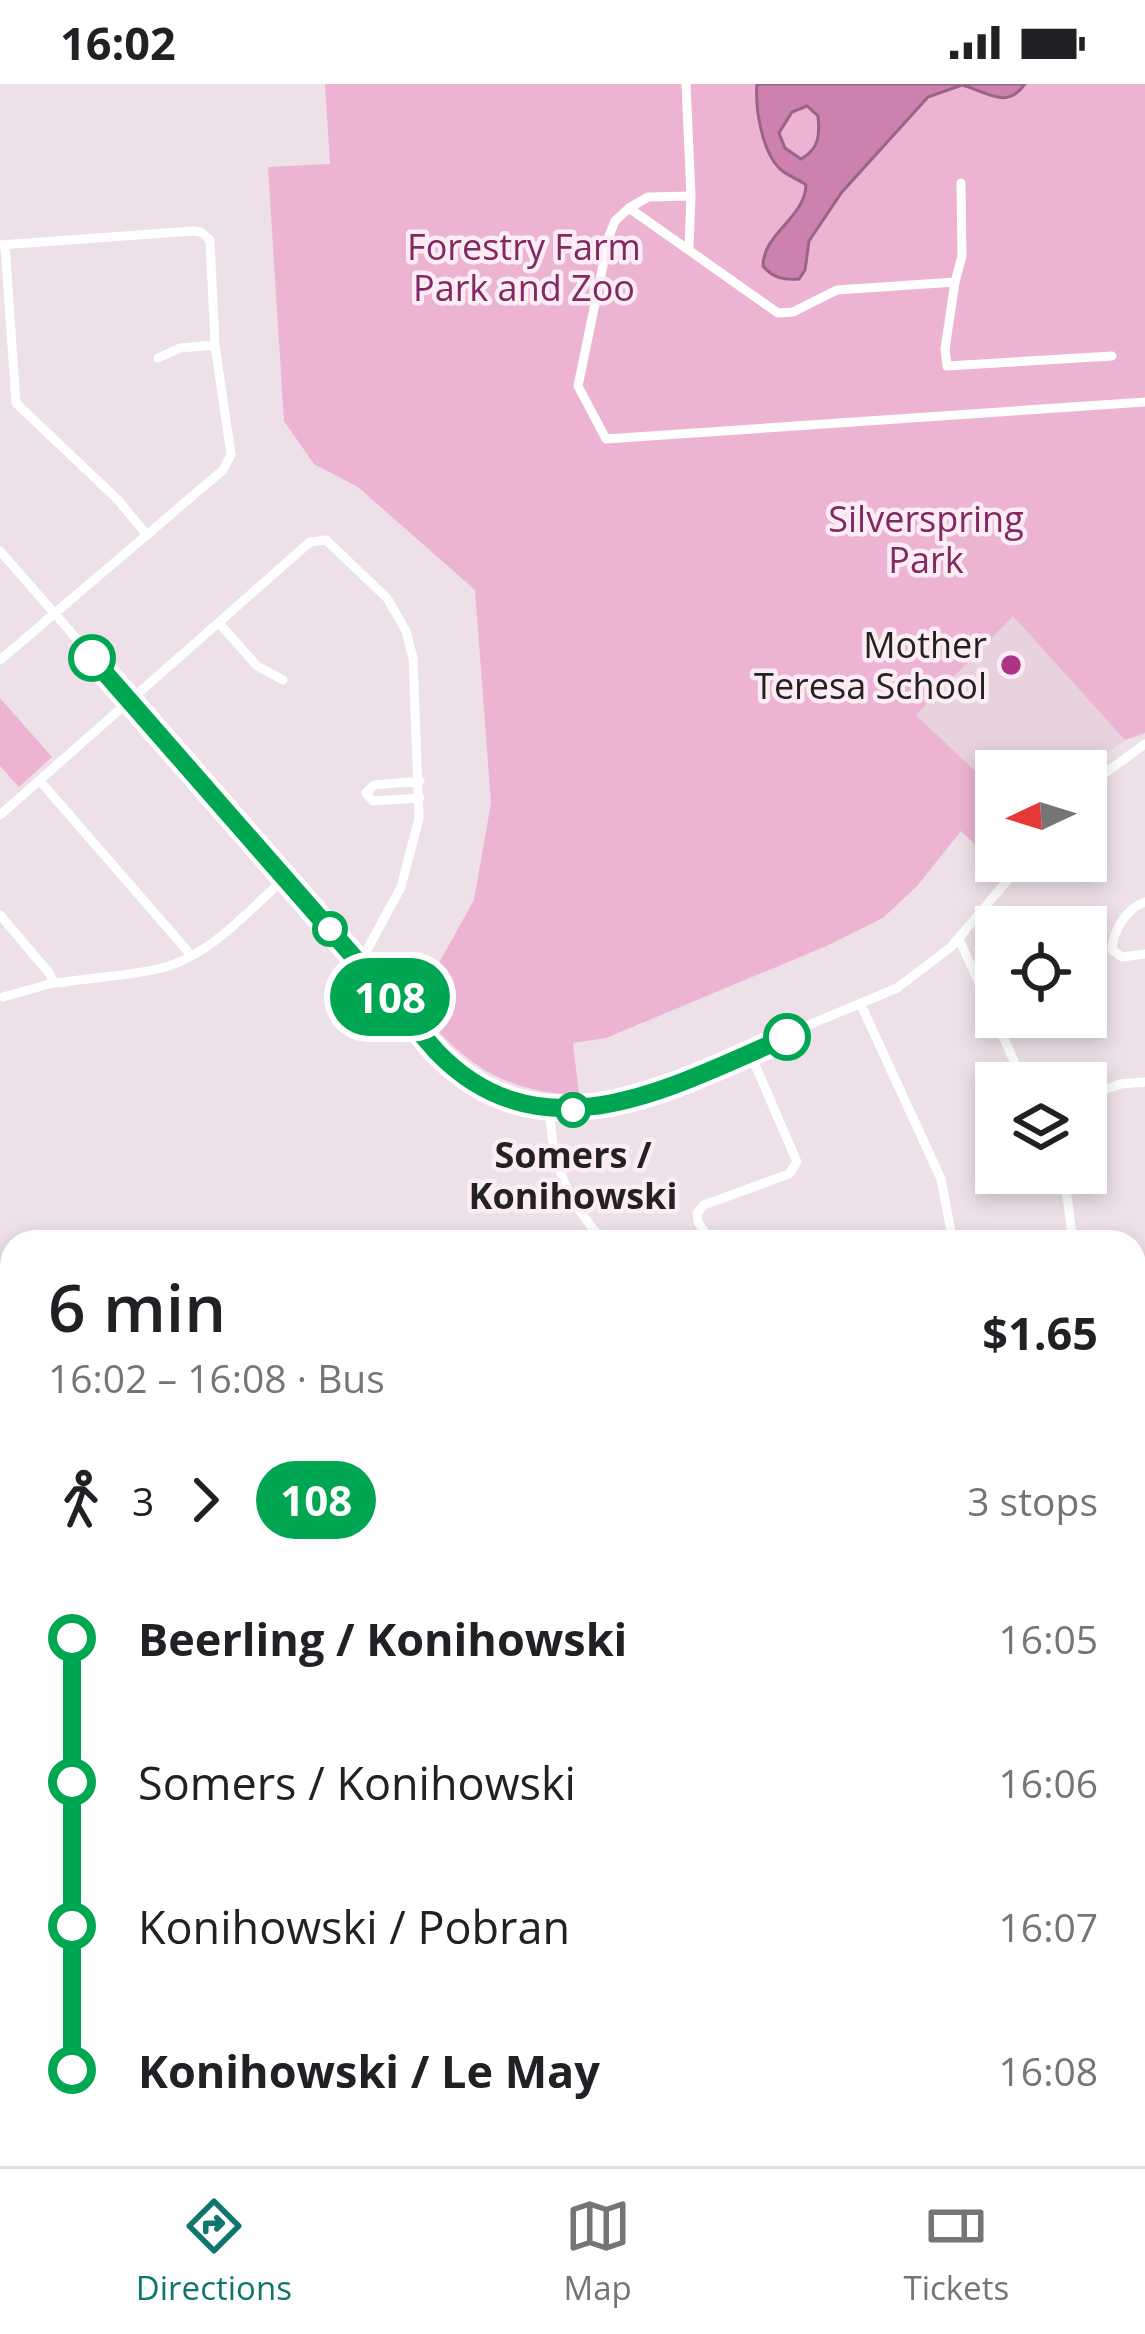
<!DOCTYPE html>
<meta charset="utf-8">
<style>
:root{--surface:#fff;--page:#f2f2f2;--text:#202124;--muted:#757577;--line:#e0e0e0;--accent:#0f766e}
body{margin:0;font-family:"Open Sans",sans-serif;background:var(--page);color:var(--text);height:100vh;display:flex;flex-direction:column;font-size:45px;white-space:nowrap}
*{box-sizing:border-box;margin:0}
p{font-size:39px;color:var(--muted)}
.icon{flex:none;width:66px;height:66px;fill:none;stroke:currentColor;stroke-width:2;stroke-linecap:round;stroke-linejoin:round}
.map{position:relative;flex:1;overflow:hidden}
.panel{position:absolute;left:0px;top:1146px;width:1146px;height:936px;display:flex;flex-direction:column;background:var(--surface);border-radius:36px 36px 0 0;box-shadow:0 6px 18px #0003}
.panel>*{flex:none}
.badge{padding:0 24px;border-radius:39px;font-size:42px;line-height:78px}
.needle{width:78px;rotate:266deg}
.buttons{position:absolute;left:975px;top:666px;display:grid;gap:24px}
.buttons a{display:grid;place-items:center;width:132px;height:132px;border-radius:0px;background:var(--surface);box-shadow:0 6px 18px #0003;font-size:60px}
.map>.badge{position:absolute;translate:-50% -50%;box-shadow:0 0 0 6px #fff}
.legs{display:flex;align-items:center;gap:18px;height:132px;padding:0 48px;font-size:39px}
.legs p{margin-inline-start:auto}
.headline{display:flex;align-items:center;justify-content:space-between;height:204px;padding:0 48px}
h1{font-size:66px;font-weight:600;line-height:90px}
ul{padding:0 48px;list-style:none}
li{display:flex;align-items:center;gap:42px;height:144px;font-size:45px}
li i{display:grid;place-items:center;width:18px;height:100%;margin:0 15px;background:currentColor}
li i::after{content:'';width:30px;height:30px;margin:-15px;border:9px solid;border-radius:50%;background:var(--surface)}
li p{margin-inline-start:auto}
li:first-child i{background:linear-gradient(#0000 50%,currentColor 0)}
li:last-child i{background:linear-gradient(currentColor 50%,#0000 0)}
.status{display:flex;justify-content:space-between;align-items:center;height:84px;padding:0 60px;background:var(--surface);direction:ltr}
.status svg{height:33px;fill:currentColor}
.menu{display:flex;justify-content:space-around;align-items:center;height:168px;border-top:3px solid var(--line);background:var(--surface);font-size:33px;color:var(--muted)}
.menu a{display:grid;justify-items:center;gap:6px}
.menu .active{color:var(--accent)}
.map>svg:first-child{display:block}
</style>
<div class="status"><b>16:02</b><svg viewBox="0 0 49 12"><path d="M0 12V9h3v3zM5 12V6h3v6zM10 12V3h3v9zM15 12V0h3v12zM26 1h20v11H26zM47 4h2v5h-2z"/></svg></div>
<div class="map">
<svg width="1145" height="2082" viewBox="0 0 1145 2082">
<rect width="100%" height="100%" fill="#eee0e8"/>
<path fill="#e7d2de" d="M1013 531 1125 656 1084 687H996V714L916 631Z"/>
<path fill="#ecb3d3" d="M325 0H1145V649L1125 656 1013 532 916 631 996 707V777H1008L1001 786 961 747 917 802 883 834 824 863 606 954 573 959 579 1011C499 1007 466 980 415 922L474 816 491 719 475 506 358 403 314 380 284 337 268 83 330 80Z
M0 614 52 673 19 703 0 682Z"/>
<path fill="#cc81ae" stroke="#9a6484" stroke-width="3" fill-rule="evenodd" d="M757 0H1025C1006 27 986 7 962 1L928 13 842 108 809 157 805 186 799 195C783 196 773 194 763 182 763 149 805 134 806 101 798 95 788 92 780 85 762 68 755 24 757 0ZM807 22 818 32C820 51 819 65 801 75L785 64 779 49 792 28Z"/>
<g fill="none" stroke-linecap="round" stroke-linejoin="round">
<path stroke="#9a6484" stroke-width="3" d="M38 2070 42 2078 38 2082"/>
<path stroke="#fff" stroke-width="9" d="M686 0 691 112
M629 124 615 137 609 152 578 302 606 355 1145 318
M0 161 193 147 201 148 210 156 215 261 231 371 223 386 0 576
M5 161 16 319 117 415 147 451
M689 163 691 112 648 113 629 124 778 229 793 228 837 206 955 198 945 265 947 282 1112 272
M955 198 962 172 961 99
M158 274 180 264 215 261
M0 467 437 968 480 1003 515 1018 563 1026 623 1019 897 904 951 863 1024 777
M219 539 257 582 283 596
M40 697 191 871
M1086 703 1145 660
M420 714 373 717 366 709 374 701 420 697
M0 731 310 458 326 456 387 514 406 547 413 574 419 734 401 803 360 879
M1145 818C1126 825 1113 847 1112 866L1122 873 1145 870
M0 831 50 890 53 899 65 898C96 893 130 892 161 884 209 873 249 826 285 794
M959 855 1024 999
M3 913 53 899
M861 921 941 1095 953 1158
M1086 1013 1120 1000 1145 998
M550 1026C551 1081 568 1117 604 1158
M1064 1089 1073 1158
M711 1158 698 1138 697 1129 704 1121 789 1090 797 1078 750 969
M1134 1203H1145
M1134 1284 1145 1283"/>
<path stroke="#fff" stroke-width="12" d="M1134 1395 1145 1394
M1134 1412H1145
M0 1474H12
M0 1492 12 1491"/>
</g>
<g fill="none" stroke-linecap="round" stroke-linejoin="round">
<defs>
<path id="line-1" d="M92 574 437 968C542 1077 673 1002 787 953"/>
</defs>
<use href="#line-1" stroke="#fff" stroke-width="27"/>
<use href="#line-1" stroke="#00a651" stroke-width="18"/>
</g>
<g fill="#fff" stroke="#00a651" stroke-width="6">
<circle cx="92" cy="574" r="21"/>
<circle cx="330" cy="845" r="15"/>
<circle cx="787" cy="953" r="21"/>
<circle cx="573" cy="1026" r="15"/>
</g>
<circle fill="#ae3386" stroke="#fcedf5" stroke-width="4.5" cx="1011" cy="581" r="12"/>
<g text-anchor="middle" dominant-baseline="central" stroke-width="9" stroke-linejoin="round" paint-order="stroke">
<g font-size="36" fill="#822964" stroke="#fcedf5">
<text x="524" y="162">Forestry Farm<tspan x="524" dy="41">Park and Zoo</tspan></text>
<text x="926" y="434">Silverspring<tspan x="926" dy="41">Park</tspan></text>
</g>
<g font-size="36" fill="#252022" stroke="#fcedf5" text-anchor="end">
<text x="987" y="560">Mother<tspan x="987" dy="41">Teresa School</tspan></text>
</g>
<g font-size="36" font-weight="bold" fill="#252022" stroke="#fcedf5">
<text x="573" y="1070">Somers /<tspan x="573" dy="41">Konihowski</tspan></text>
</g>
</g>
</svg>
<div class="buttons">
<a><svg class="needle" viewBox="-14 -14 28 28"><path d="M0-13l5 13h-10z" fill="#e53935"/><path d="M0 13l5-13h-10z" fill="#757577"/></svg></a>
<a><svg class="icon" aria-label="locate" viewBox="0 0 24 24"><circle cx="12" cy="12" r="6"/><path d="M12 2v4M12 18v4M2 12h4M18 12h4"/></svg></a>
<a><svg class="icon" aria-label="layers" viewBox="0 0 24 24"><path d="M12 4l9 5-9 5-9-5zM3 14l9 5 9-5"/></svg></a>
</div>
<b class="badge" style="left:390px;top:913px;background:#00a651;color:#fff">108</b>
<section class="panel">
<div class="headline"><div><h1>6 min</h1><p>16:02 – 16:08 · Bus</p></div><b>$1.65</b></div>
<div class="legs"><svg class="icon" aria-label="walk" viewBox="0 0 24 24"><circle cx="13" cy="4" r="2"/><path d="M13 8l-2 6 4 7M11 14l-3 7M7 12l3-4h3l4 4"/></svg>3<svg class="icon" aria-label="forward" viewBox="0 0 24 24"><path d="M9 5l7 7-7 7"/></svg><b class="badge" style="background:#00a651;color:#fff">108</b><p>3 stops</p></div>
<ul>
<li><i style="color:#00a651"></i><b>Beerling / Konihowski</b><p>16:05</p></li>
<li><i style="color:#00a651"></i><span>Somers / Konihowski</span><p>16:06</p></li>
<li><i style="color:#00a651"></i><span>Konihowski / Pobran</span><p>16:07</p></li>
<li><i style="color:#00a651"></i><b>Konihowski / Le May</b><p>16:08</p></li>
</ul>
</section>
</div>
<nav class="menu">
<a class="active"><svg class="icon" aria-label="directions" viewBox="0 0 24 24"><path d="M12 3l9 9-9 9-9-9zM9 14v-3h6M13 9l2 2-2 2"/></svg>Directions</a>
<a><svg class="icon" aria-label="map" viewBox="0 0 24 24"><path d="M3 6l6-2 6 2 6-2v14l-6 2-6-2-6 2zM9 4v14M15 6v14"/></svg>Map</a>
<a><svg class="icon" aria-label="tickets" viewBox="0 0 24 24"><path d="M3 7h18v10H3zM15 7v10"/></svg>Tickets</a>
</nav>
